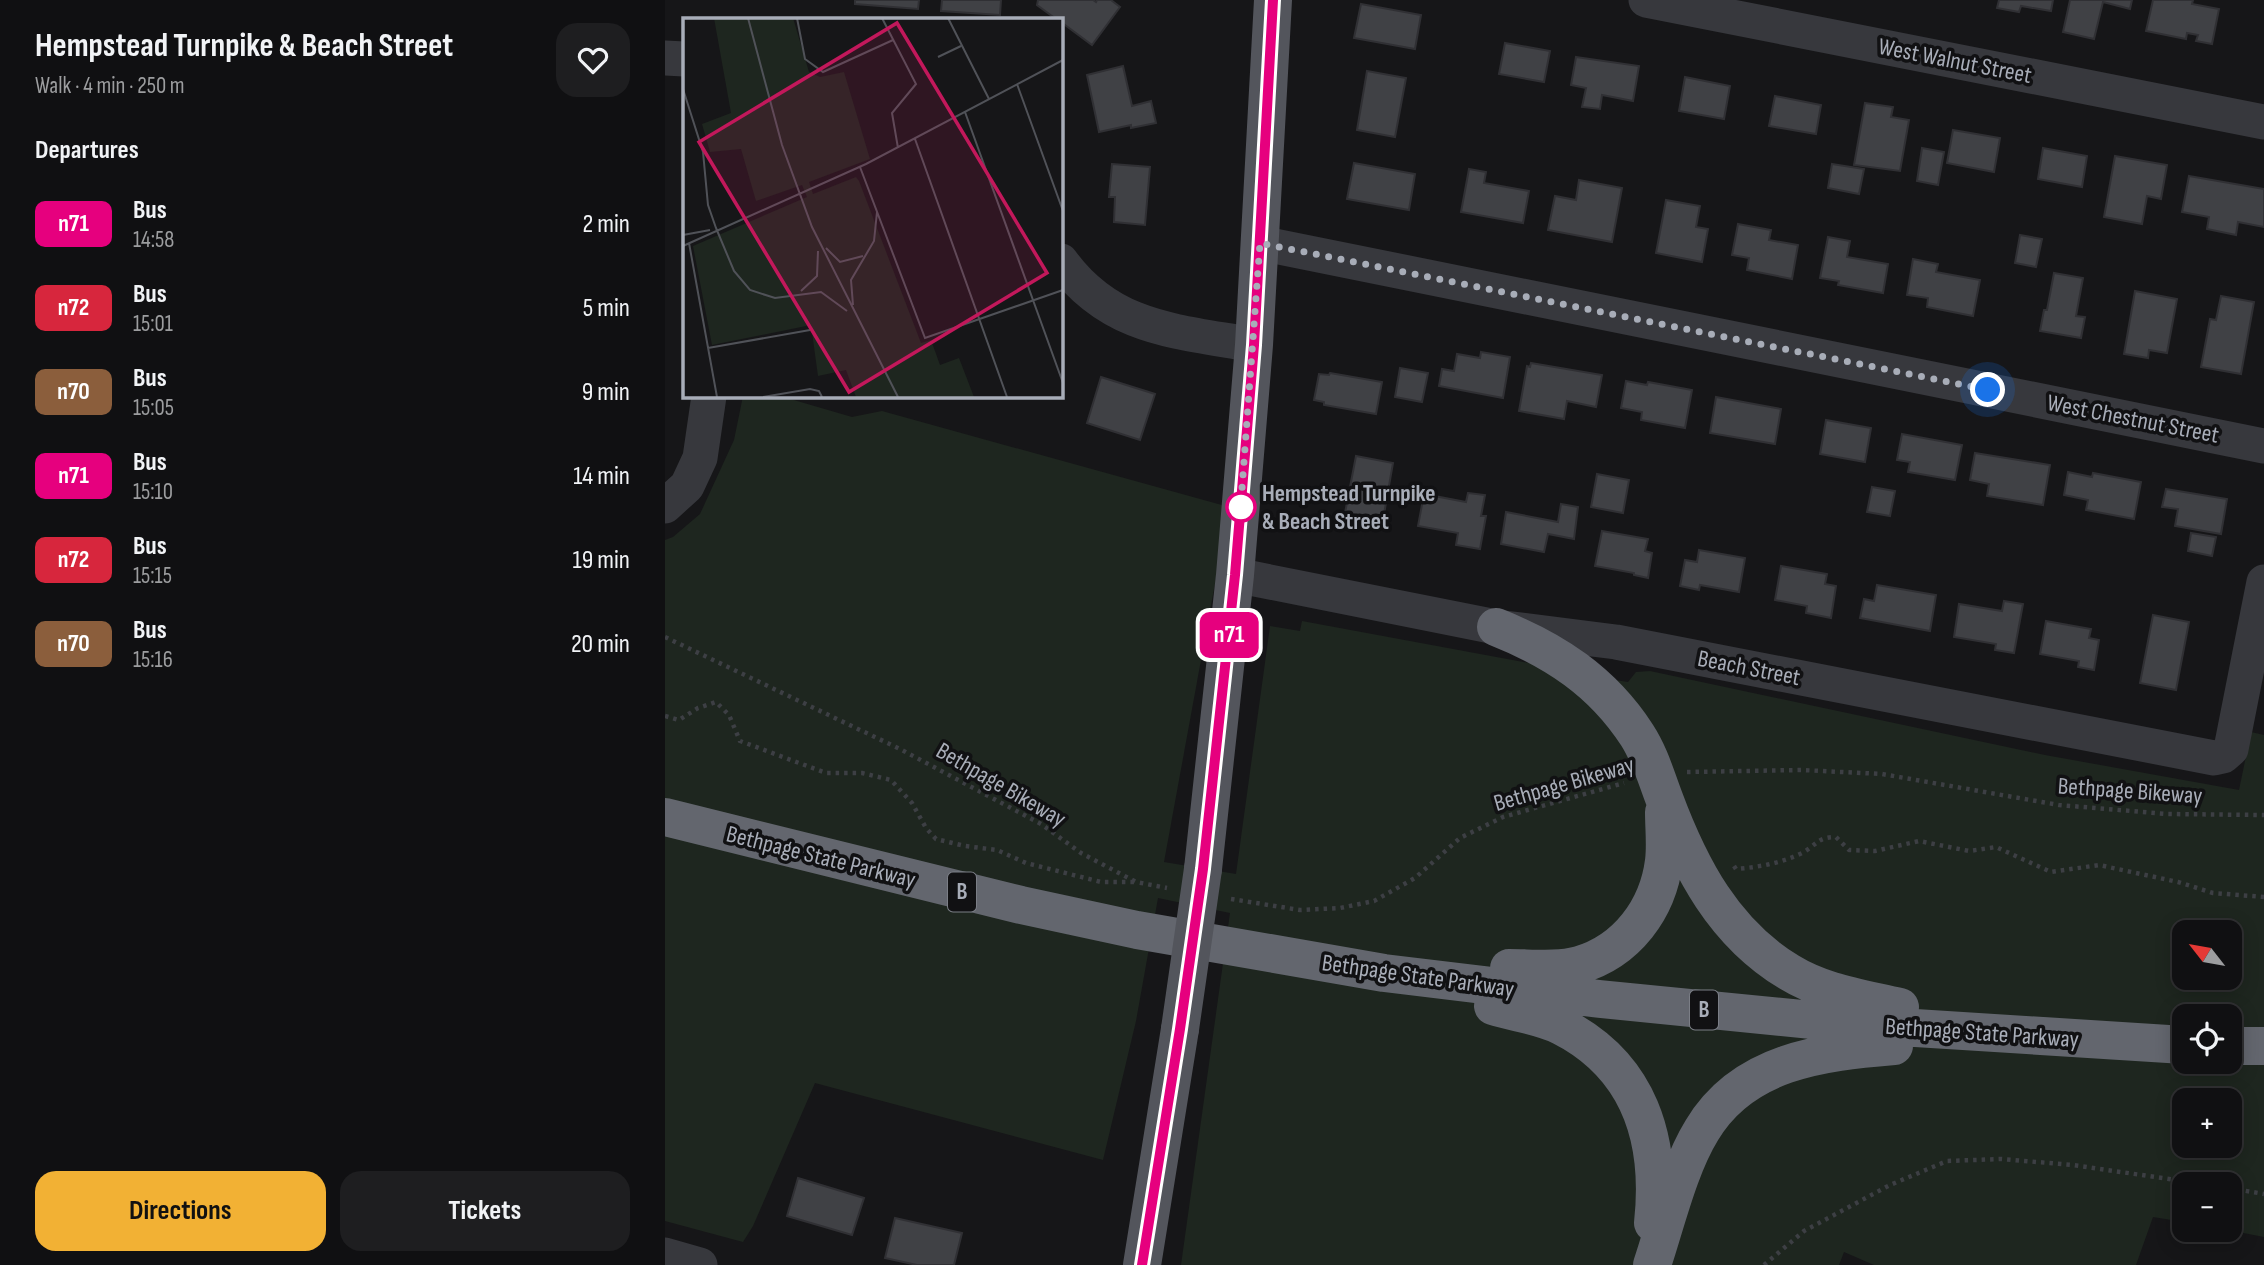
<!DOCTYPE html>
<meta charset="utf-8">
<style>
:root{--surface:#101012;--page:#1e1e20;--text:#f1f3f6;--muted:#9c9d9f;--line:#303032;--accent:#f2b134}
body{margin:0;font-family:"Sofia Sans Condensed",sans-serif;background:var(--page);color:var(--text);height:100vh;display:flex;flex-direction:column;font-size:26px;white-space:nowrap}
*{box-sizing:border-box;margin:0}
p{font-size:23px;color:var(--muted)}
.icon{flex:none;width:38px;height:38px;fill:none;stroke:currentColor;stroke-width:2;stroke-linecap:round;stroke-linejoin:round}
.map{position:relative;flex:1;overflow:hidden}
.drawer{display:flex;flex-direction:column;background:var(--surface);width:665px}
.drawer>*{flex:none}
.badge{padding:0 14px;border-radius:10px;font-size:24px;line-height:46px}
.needle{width:46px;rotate:301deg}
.buttons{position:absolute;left:1507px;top:920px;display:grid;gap:14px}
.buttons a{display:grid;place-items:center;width:70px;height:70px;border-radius:14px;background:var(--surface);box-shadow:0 4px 18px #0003,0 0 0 2px var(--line);font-size:35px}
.you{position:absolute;width:35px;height:35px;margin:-18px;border:5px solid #fff;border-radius:50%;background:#1a73e8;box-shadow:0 0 0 10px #1a73e833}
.map>.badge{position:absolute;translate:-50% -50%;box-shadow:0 0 0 4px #fff}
h2{padding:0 35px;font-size:26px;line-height:63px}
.round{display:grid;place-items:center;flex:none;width:74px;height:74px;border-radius:21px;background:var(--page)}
.headline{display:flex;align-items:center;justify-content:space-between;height:119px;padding:0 35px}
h1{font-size:33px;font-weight:700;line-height:52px}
.button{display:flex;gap:14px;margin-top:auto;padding:14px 35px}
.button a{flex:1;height:80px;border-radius:21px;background:var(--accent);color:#111;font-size:28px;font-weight:700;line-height:80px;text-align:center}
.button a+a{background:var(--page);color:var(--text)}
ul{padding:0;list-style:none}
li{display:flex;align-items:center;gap:21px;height:84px;padding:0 35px}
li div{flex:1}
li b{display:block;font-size:26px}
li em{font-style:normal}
li .badge{min-width:77px;font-weight:700;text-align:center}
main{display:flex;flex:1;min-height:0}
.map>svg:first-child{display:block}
</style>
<main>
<section class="drawer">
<div class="headline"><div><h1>Hempstead Turnpike &amp; Beach Street</h1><p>Walk · 4 min · 250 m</p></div><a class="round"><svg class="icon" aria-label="heart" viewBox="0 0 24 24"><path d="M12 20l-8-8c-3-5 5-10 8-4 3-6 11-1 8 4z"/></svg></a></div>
<h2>Departures</h2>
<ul>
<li><span class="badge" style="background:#e6007e;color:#fff">n71</span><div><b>Bus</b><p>14:58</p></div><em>2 min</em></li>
<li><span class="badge" style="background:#d7263d;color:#fff">n72</span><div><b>Bus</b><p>15:01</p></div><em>5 min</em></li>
<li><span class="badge" style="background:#8b5e3c;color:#fff">n70</span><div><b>Bus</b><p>15:05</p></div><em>9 min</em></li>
<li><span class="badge" style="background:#e6007e;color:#fff">n71</span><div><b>Bus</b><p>15:10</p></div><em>14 min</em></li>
<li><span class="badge" style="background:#d7263d;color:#fff">n72</span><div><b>Bus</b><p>15:15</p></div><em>19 min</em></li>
<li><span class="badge" style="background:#8b5e3c;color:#fff">n70</span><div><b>Bus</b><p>15:16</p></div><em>20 min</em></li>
</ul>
<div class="button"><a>Directions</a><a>Tickets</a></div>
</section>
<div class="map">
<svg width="1599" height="1265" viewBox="0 0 1599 1265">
<rect width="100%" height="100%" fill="#161618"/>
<path fill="#1e261f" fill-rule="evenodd" d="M78 396H115L187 417 217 411 564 507 499 862 571 874 605 626 635 631 637 621 880 666 885 670 963 682 971 672 985 671 1380 755 1574 790 1586 732 1599 735V1237L1563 1230 1564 1185H1519V1222L1488 1217 1471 1265H1209L1179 1252 1174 1265H516L565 913 493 898 471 1021 438 1160 150 1083 88 1226 78 1242 0 1221V540L8 537 35 514 69 440ZM1519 933H1564V978H1519ZM1519 1017H1564V1062H1519ZM1519 1101H1564V1146H1519Z"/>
<path fill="#404145" stroke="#303034" stroke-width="2" d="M190 0H254L253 9 190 4Z
M277 0H336L335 15 276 11Z
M373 0H428L431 2 432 0H446L455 7 427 45 396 22V19H391L372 5Z
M1334 0H1388L1386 11 1356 6 1354 12 1332 8Z
M1405 0H1467L1465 9 1438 2 1429 39 1398 32Z
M1488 0H1528L1527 4 1554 9 1547 44 1531 41 1533 35 1522 33 1521 39 1481 31Z
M696 4 756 15 750 49 689 38Z
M840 43 885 51 879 82 834 74Z
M911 57 974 66 968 101 937 95 935 109 917 107 921 88 906 85Z
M458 66 467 106 486 101 491 123 466 128V125L434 132 422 75Z
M702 71 741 78 730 137 692 130Z
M1020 77 1065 86 1059 119 1014 111Z
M1110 96 1156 105 1151 134 1104 126Z
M1200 103 1228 107 1226 117 1244 120 1235 171 1189 165Z
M1288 130 1335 138 1329 172 1282 163Z
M1257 148 1279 152 1273 185 1252 181Z
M1378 148 1422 156 1417 187 1373 179Z
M1450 156 1502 165 1496 199 1482 196 1477 224 1439 217Z
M689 163 750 174 744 210 682 199Z
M447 164 485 167 480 225 449 222 450 197H444Z
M1167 164 1199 169 1194 194 1163 188Z
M804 169 821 172 819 183 864 191 858 223 796 212Z
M1524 176 1599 189V227L1573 222 1571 235 1542 229 1544 217 1517 212Z
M914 180 957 188 947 242 883 230 890 196 911 200Z
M1001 200 1035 206 1031 227 1043 229 1037 262 991 253Z
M1073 224 1106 230 1104 240 1133 245 1127 279 1082 270 1084 258 1067 255Z
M1355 235 1377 239 1371 267 1350 263Z
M1163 237 1185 241 1182 257 1223 264 1218 293 1173 285 1174 281 1155 278Z
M1248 259 1273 264 1271 272 1315 280 1308 316 1262 307 1263 298 1242 295Z
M1389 273 1418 278 1411 316 1420 317 1416 338 1375 331 1379 310H1382Z
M1470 291 1512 299 1502 353 1484 350 1483 358 1459 354Z
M1556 296 1589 302 1576 374 1536 367 1545 319 1551 320Z
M816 352 845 357 838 398 774 386 777 369 789 371 792 354 815 358Z
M866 363 937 375 931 407 902 401 899 419 854 411 862 366 865 367Z
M735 368 763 373 757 402 730 397Z
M665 373 717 382 711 414 659 405V402L649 400 654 374 664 375Z
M436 377 490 394 475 440 422 423Z
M961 381 982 385 983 382 1027 390 1020 428 976 420 977 412 956 408Z
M1051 397 1116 409 1110 444 1045 433Z
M1161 420 1206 428 1200 462 1155 454Z
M1237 434 1297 445 1290 480 1243 472 1245 462 1232 460Z
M1310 453 1385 465 1378 505 1322 496 1324 484 1305 480Z
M691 456 728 463 718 520 680 513Z
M1403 472 1427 477 1428 473 1476 482 1469 519 1421 510 1423 500 1399 495Z
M932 474 964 480 958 513 926 507Z
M1207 487 1230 491 1225 516 1202 512Z
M1501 489 1562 499 1556 534 1510 526 1513 509 1497 507Z
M803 493 820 495 816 516H821L815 549 791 545 793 533 753 526 759 494 801 502Z
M896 504 913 507 909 539 883 534 879 552 836 544 841 512 893 522Z
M937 531 983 539 980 551 987 553 983 578 969 575V573L930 566Z
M1526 533 1551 537 1547 556 1523 551Z
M1034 550 1080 558 1074 592 1035 585 1034 590 1015 586 1020 560 1032 562Z
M1116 566 1162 574 1160 584 1171 586 1166 618 1141 613 1142 606 1110 600Z
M1212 585 1271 595 1265 631 1195 618 1199 599 1209 601Z
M1339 601 1358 604 1349 653 1330 650 1331 644 1289 637 1294 604 1337 611Z
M1488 615 1524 622 1511 690 1475 683Z
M1381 621 1426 629 1424 638 1434 640 1429 670 1413 667 1414 661 1375 654Z
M133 1178 199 1198 187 1235 122 1216Z
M230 1218 297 1233 289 1265H252L220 1258Z"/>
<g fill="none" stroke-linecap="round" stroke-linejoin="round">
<path stroke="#3d3f44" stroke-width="4.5" stroke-dasharray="3.5 5" stroke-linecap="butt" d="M0 637 235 749 376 824 416 853 471 882 502 888
M0 716 14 720 33 708 51 702 64 715 75 741 161 773H197L226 780 247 803 261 828 271 839 300 846 332 850 361 863 436 882H470
M1022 772 1137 770 1217 774 1394 805 1502 814 1599 815
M1069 866 1071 869C1095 867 1116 863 1137 853 1152 845 1152 837 1171 837L1184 850 1210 851 1254 841 1304 851 1331 847 1386 872 1434 865 1513 882 1548 893 1599 897
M566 899 635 910 675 908 709 901 750 878 795 838 838 817 959 783
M1564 1188 1599 1194
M1099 1265 1139 1231 1225 1185 1282 1161 1336 1159 1408 1165 1545 1185"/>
<path stroke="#37383d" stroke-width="35" d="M981 0 1599 122
M0 58 19 59
M595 243 1599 446
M396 261C446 330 512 331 589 345
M0 506 22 486 35 458 44 396
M570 575 831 627 951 642 1549 758 1558 756 1566 749 1599 582
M0 1255 35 1265"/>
<path stroke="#53555c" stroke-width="38" d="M538 869 570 575 589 345 608 0
M477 1265 515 1029"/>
<path stroke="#63666e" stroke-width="38" d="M831 627C889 650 937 681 972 735 985 755 991 777 999 798 1025 868 1059 933 1124 972 1158 993 1197 998 1235 1007
M0 817 356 905 472 930 719 973 935 999 1187 1024 1519 1045
M844 968C867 968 892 971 914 965 962 951 993 909 999 861 1001 845 999 828 999 812
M828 1006C851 1013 875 1016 896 1026 975 1066 997 1140 988 1223
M1564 1046H1599
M987 1265C1001 1223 1014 1167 1037 1130 1078 1061 1157 1052 1229 1046"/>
<path stroke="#53555c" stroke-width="38" d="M515 1029 538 869"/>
</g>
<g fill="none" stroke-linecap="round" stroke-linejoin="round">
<defs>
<path id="line" d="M477 1265 515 1029 538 869 570 575 589 345 608 0"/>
</defs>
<use href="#line" stroke="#fff" stroke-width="16"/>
<use href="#line" stroke="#e6007e" stroke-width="10"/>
<path stroke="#a8adb8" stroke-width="7" stroke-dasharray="0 12.6" d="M576 507 575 516 595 243 1323 390"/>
</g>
<circle fill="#fff" stroke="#e6007e" stroke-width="3.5" cx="576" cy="507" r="14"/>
<g text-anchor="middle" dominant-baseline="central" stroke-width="7" stroke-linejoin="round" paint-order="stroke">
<g fill="#111113" stroke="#7b7e86" stroke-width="2">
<rect x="283" y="872.5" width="28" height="39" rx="5"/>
<rect x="1025" y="990.5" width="28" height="39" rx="5"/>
</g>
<g font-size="23" font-weight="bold" fill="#a8adb8">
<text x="297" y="892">B</text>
<text x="1039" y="1010">B</text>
</g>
<g font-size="24" fill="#a8adb8" stroke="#111113">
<text transform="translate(1290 61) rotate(11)">West Walnut Street</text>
<text transform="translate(1468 419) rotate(11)">West Chestnut Street</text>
<text transform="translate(1084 668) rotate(11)">Beach Street</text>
<text transform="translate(899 784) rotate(-16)">Bethpage Bikeway</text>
<text transform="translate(336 785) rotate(30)">Bethpage Bikeway</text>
<text transform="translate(1465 791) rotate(4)">Bethpage Bikeway</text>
<text transform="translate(156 857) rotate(14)">Bethpage State Parkway</text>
<text transform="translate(753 976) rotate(8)">Bethpage State Parkway</text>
<text transform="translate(1317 1033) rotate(4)">Bethpage State Parkway</text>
</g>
<g font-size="24" font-weight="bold" fill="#a8adb8" stroke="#111113" text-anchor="start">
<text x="597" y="493">Hempstead Turnpike<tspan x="597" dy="28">&amp; Beach Street</tspan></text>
</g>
</g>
<g transform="translate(18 18)">
<rect width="380" height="380" fill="#161618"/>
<path d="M31 0H110L126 54 137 59 161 54 187 141 126 164 130 176 173 159 176 163 238 325 248 322 257 347 276 340 291 379H173L163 352 135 358 128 307 29 327 10 228 124 179 119 167 73 183 58 131 27 134 19 106 48 95Z" fill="#1e261f"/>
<path fill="none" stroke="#505258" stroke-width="2" d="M65 0 99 127 129 209 215 379M114 0 122 41 140 54 210 22M199 0 233 66 209 95 215 130M265 0 306 81M255 39 278 28M334 66 380 193M0 71 20 134 25 187 33 210M282 94 380 365M232 121 324 379M177 149 242 320 380 272M33 210 51 253 67 272 92 280 138 274 164 293M0 217 27 212M6 225 34 379M0 228 183 146 380 42M143 230 157 244 180 238M118 273 134 258 135 233M170 287 168 262 191 223 194 194M25 330 127 312M80 379 127 371 136 373 139 379"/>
<path fill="#c2185b" fill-opacity="0.15" stroke="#c2185b" stroke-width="3.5" d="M214 5 364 255 166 374 16 124Z"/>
<rect width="380" height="380" fill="none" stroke="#a8adb8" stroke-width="3.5"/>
</g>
</svg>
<div class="buttons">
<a><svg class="needle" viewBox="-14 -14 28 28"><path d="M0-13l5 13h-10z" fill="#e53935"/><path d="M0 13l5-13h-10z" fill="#9c9d9f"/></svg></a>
<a><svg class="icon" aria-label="locate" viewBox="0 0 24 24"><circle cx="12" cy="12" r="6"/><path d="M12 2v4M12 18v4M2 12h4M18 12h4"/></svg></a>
<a>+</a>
<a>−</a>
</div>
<div class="you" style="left:1323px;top:390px"></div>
<b class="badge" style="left:564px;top:635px;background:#e6007e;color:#fff">n71</b>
</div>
</main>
